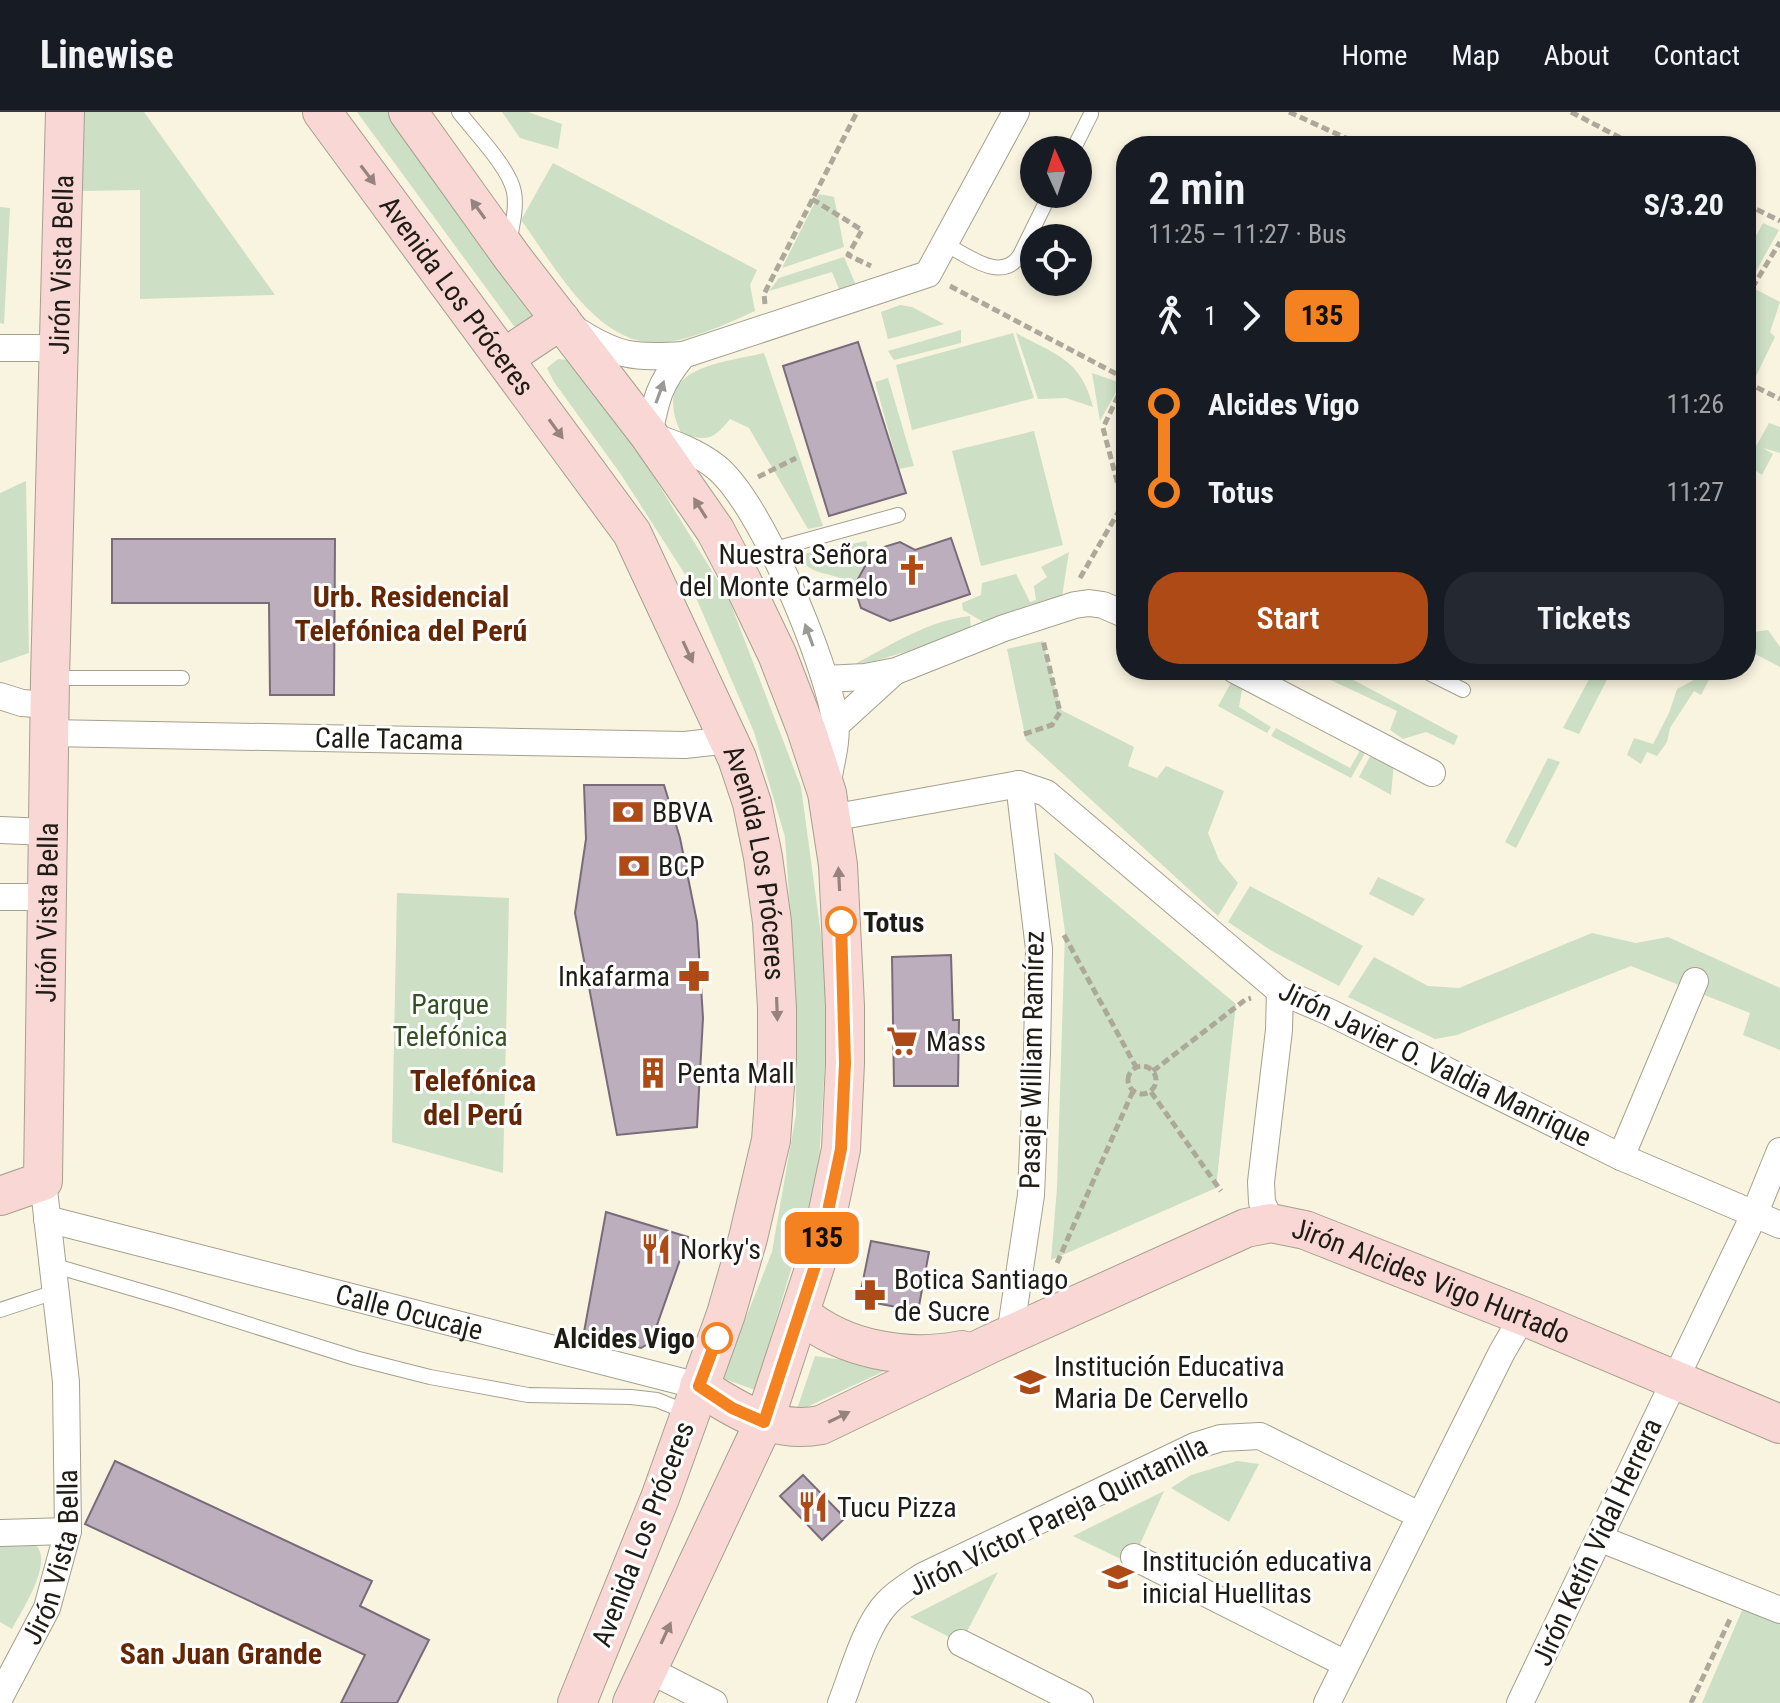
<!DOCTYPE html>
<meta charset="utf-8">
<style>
:root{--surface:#171b24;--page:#242831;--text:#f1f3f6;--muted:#9ea1a6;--line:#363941;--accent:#ae4a16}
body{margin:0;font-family:"Roboto Condensed",sans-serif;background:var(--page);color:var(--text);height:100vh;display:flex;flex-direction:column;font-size:30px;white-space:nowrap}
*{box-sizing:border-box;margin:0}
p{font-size:26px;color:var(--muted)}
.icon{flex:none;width:44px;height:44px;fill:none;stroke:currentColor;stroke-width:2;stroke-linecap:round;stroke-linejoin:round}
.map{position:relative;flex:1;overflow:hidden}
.sheet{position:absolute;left:1116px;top:24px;width:640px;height:544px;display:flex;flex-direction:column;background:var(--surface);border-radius:32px;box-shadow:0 4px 12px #0003}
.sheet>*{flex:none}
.badge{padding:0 16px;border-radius:12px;font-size:28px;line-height:52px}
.needle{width:52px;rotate:357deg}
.fabs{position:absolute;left:1020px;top:24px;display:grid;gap:16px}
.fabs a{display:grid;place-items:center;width:72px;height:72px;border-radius:50%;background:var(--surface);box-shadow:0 4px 12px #0003;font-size:40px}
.map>.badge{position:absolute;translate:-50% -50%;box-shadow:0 0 0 4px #fff}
.legs{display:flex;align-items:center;gap:12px;height:88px;padding:0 32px;font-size:26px}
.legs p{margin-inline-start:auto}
.summary{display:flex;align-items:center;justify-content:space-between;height:136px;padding:0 32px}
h1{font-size:44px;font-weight:600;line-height:60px}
.button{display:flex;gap:16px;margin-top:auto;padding:16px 32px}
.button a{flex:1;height:92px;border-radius:32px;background:var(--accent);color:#fff;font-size:32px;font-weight:600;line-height:92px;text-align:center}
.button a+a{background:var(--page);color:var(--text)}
ul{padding:0 32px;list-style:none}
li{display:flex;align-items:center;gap:28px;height:88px;font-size:30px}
li i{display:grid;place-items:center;width:12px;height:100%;margin:0 10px;background:currentColor}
li i::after{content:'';width:20px;height:20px;margin:-10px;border:6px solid;border-radius:50%;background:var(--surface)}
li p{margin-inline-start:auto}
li:first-child i{background:linear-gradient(#0000 50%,currentColor 0)}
li:last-child i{background:linear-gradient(currentColor 50%,#0000 0)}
header{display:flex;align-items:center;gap:48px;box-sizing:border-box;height:112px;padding:0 40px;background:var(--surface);border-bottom:2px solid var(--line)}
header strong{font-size:38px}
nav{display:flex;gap:44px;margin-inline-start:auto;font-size:28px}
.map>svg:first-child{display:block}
</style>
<header>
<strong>Linewise</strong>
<nav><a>Home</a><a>Map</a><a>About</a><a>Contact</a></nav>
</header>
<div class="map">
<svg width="1780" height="1591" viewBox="0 0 1780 1591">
<rect width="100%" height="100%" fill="#f9f4e0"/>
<path fill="#cddfc4" d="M83 0H144L275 183 140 187V78L80 79Z
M357 0H390L535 206 525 215 514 214Z
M502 0H528L562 12 558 37 520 26Z
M553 51 757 158 750 173 755 199C729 211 685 231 657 231 595 231 554 153 521 108Z
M819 82 834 85 844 135 782 156Z
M0 95 10 96 4 212 0 211Z
M1763 111 1779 118 1746 177V142Z
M844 145 858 178 841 182 832 160 769 179 779 166Z
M1755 177 1780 190 1770 220 1775 225 1756 264 1746 259V192Z
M900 193 912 195 944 212 888 227 881 200Z
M961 218V231L894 248 888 239Z
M1013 221 1034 286 912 318 896 253Z
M1016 221C1056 243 1081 247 1093 295L1066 286 1038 287Z
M764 241 823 414 808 417 749 316 730 307C713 328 707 330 681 321 650 255 718 252 764 241Z
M558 247 567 248 617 305 728 485 801 675 829 882 818 1067 755 1278 722 1266 772 1140 796 1002 795 870 785 725 754 620 688 467 620 361 554 270 547 256Z
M1092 261 1121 271 1100 309Z
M888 266 914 354 899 357 875 270Z
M1769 311 1780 315V341L1763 336 1773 342 1762 363 1746 352Z
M1034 319 1063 433 981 454 952 339Z
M26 369 29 541 0 551V381Z
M866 429 871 443 854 474C835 459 816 465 803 450V442Z
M1069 440 1061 491 990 514 963 498 962 491 981 483 982 471 1016 462 1030 490 1036 488 1034 474 1047 465 1041 455Z
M970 504 971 520 875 549 855 552C893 532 927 509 970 504Z
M1768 518 1780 535V555L1746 537V521Z
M1043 529 1061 598 1134 635 1128 654 1157 666 1166 654 1224 679 1208 721 1219 748 1238 771 1218 804 1026 628 1007 537Z
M1309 558H1335L1458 624 1454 633 1426 620 1403 627 1390 618 1397 599Z
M1594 558H1612L1579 622 1563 616Z
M1703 563 1711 564 1701 583 1694 579 1670 616 1667 630 1657 644 1647 640 1641 652 1627 643 1634 626 1653 632 1669 601 1677 577Z
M1232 569 1242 578 1239 595 1271 615 1267 621 1218 594Z
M1276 616 1350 656 1365 630 1369 634 1351 666 1271 624Z
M1374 637 1394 650 1391 683 1359 665Z
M1548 646 1560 650 1516 736 1505 730Z
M1054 740 1236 892 1216 1076 1051 1148 1057 1076 1065 820Z
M1378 765 1425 787 1413 804 1369 782Z
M1250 774 1363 834 1339 874 1272 839 1228 810Z
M397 781 509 786 503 1061 392 1030Z
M1592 821 1636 831 1668 825 1780 876V938L1743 923 1750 901 1631 854 1457 923 1435 927 1348 885 1374 845 1428 874 1459 876Z
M815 1244 893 1255 796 1300Z
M1237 1349 1259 1352 1229 1410 1171 1376 1191 1363Z
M1164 1379 1131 1452 1073 1424Z
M0 1426C8 1427 18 1426 26 1428 63 1437 22 1498 12 1517L0 1510Z
M998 1460 961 1531 910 1505Z
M1744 1494 1780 1509V1591H1702Z"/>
<path fill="#bdaebe" stroke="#796b7a" stroke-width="2" d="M858 230 906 381 829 404 783 254Z
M951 426 970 482 890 509 861 496 854 474 874 438 900 430 915 438Z
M112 427H335L334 583H270L269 491H112Z
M584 673H664L680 726 697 810 703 906 697 1015 617 1023 575 801 586 727Z
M951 843 953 908H959L958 974H894L892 845Z
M606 1100 688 1125 651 1230 641 1236 584 1220Z
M871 1129 929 1140 918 1199 859 1188Z
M115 1349 372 1469 360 1494 429 1528 397 1591H341L365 1543 85 1412Z
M803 1363 845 1406 822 1428 780 1384Z"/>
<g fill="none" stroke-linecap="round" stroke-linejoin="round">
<defs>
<path id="lane" d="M459 0C475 21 509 55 514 80 517 96 512 114 509 131
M1073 38 1091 2
M945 132C967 143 1002 172 1020 143L1050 82
M771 438 898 403
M1423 558 1463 578
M50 566H182
M52 1153 175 1189 355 1246 430 1265 528 1283 631 1285 657 1288 689 1301
M0 1198 55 1180"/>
<g id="street">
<path d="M576 218C618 245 634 246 683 243L928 162 1016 0"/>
<path d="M0 236H57"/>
<path d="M683 243C659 272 656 287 649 323 672 331 696 339 716 355 761 391 826 550 835 608 838 627 831 651 828 669"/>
<path d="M1235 558 1432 661"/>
<path d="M825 567 865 565 896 559 1004 516 1075 493 1089 491 1103 493 1126 503"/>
<path d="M0 584 22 591 49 593"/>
<path d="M836 613 893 561"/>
<path d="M49 621 685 633 729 628"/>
<path d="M831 706 1019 672 1046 681 1280 879 1329 900 1621 1045 1780 1113"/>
<path d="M0 718 47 720"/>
<path d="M0 785H45"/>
<path d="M1621 1045 1695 869"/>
<path id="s1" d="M47 1107 699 1274"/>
<path d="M1271 1111 1262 1090 1261 1070 1279 918 1280 879"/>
<path d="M1010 1223 1031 1083 1037 940 1039 837 1019 672"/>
<path d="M0 1421 68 1419"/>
<path d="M1601 1427 1780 1498"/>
<path d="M1134 1445 1346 1552"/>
<path d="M961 1531 1080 1591"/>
<path d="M649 1558 714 1591"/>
<path id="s2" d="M0 1585 47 1496 68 1419 66 1270 43 1069"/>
<path d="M841 1591C853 1561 865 1514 887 1491 897 1480 911 1472 923 1464L1195 1334 1221 1326 1260 1324 1419 1403"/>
<path d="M1327 1591 1502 1240 1523 1204"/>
<path d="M1520 1591 1754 1103 1780 1039"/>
</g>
<g id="secondary">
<path id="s3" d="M322 0 632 421 737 646 752 691 763 745 772 810 777 896V947L771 1028 748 1126 726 1202 660 1386 577 1591"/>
<path d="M408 0 512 145 649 323 715 418 742 469 777 542 806 617 827 681 838 753 845 894V951L841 1037 819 1142 764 1310 632 1591"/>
<path d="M504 246 561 208"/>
<path id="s4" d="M0 1084 43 1069 50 566 65 0"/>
<path d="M801 1202C844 1238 907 1249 962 1238"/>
<path id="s5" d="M699 1274C737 1299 774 1322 821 1313L992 1231 1246 1116 1271 1111 1305 1118 1523 1204 1780 1312"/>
</g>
</defs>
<use href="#lane" stroke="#a5a08e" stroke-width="16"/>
<use href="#street" stroke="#a5a08e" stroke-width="28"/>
<use href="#secondary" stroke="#a5a08e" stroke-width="40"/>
<path stroke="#ada99a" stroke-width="5" stroke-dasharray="8 4" stroke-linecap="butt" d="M1289 0 1363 34
M1571 0 1636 34
M812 87 862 118 848 143 871 154
M1746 92 1780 109
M950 174 1126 267
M1746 186 1780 130
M765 192 764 182 857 0
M1746 270 1780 287
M758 365 796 346
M1080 466 1123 392 1103 316 1126 267
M1024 622 1052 613 1060 600 1043 528
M1064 823 1136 955
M1128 968a14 14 0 1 1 28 0a14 14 0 1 1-28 0Z
M1153 959 1245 888 1251 886
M1151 980 1221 1079
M1057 1151 1133 979
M1691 1591 1731 1505"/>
<use href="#lane" stroke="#fff" stroke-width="14"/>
<use href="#street" stroke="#fff" stroke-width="26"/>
<use href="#secondary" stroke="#f8d7d4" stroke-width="38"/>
</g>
<defs><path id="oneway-solid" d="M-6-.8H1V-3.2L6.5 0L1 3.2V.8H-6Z" transform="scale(2)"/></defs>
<g fill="#96837e">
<use href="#oneway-solid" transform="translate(368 63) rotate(53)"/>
<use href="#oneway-solid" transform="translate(478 97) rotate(-126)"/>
<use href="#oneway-solid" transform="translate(556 317) rotate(54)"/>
<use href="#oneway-solid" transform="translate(700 396) rotate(-122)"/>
<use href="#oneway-solid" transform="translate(688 540) rotate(65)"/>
<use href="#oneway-solid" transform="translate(839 767) rotate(-93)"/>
<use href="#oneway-solid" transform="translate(777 897) rotate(88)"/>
<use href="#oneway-solid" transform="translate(839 1305) rotate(-26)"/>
<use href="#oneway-solid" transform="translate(666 1521) rotate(-65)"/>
</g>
<g fill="#9a9996">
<use href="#oneway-solid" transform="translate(660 280) rotate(-70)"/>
<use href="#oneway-solid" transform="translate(809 523) rotate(-110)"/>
</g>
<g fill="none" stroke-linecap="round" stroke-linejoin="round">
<defs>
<path id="line-1" d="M717 1226 699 1274 732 1296 764 1310 819 1142 841 1037 845 951 841 810"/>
</defs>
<use href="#line-1" stroke="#fff" stroke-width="18"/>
<use href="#line-1" stroke="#f58220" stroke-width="12"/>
</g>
<defs>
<symbol id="church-bare" viewBox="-9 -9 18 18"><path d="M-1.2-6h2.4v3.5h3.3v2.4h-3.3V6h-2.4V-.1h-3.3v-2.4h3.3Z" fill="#ae4a16" stroke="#fff" stroke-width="2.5" paint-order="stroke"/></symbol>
<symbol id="bank-bare" viewBox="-9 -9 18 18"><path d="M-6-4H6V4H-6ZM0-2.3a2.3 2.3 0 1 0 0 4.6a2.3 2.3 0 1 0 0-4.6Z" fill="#ae4a16" stroke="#fff" stroke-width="2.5" paint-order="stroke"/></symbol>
<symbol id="pharmacy-bare" viewBox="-9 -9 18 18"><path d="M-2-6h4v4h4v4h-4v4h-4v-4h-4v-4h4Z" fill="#ae4a16" stroke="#fff" stroke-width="2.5" paint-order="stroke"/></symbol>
<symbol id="supermarket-bare" viewBox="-9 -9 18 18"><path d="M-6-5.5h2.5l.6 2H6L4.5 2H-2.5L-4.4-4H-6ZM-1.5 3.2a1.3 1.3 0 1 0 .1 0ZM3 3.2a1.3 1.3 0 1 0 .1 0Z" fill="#ae4a16" stroke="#fff" stroke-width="2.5" paint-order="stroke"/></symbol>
<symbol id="building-bare" viewBox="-9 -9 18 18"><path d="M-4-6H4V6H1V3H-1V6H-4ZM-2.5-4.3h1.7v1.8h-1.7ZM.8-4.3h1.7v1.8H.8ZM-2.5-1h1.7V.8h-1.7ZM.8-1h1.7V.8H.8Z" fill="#ae4a16" stroke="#fff" stroke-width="2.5" paint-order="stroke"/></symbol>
<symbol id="restaurant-bare" viewBox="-9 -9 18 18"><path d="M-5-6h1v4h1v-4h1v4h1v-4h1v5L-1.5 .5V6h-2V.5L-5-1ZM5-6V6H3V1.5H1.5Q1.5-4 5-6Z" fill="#ae4a16" stroke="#fff" stroke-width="2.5" paint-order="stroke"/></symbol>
<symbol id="school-bare" viewBox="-9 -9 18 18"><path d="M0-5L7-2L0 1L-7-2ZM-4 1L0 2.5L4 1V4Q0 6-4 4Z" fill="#ae4a16" stroke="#fff" stroke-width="2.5" paint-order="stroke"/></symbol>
</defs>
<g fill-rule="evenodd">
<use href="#church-bare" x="890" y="436" width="44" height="44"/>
<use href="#bank-bare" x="606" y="678" width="44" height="44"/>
<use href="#bank-bare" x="612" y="732" width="44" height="44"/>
<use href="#pharmacy-bare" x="672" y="842" width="44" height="44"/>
<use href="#supermarket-bare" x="880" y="907" width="44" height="44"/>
<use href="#building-bare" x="631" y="939" width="44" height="44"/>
<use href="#restaurant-bare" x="634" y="1115" width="44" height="44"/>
<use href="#pharmacy-bare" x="848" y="1161" width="44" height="44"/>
<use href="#school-bare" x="1008" y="1248" width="44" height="44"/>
<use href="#restaurant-bare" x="791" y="1373" width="44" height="44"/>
<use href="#school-bare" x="1096" y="1443" width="44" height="44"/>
</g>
<g fill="#fff" stroke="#f58220" stroke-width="4">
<circle cx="841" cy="810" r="14"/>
<circle cx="717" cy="1226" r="14"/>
</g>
<g text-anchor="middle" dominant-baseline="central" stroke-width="6" stroke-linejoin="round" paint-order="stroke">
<g font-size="28" fill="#1e1c15" stroke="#fff">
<text stroke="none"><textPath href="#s4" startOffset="962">Jirón Vista Bella</textPath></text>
<text stroke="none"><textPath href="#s3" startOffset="228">Avenida Los Próceres</textPath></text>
<text transform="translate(389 627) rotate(1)">Calle Tacama</text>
<text stroke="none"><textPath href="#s3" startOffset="878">Avenida Los Próceres</textPath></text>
<text stroke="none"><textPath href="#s4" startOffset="314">Jirón Vista Bella</textPath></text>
<text transform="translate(1032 948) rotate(-89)">Pasaje William Ramírez</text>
<text transform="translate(1435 952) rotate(26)">Jirón Javier O. Valdia Manrique</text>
<text stroke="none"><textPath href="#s5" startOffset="796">Jirón Alcides Vigo Hurtado</textPath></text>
<text stroke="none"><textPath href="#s1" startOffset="374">Calle Ocucaje</textPath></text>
<text transform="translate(1058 1404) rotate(-26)">Jirón Víctor Pareja Quintanilla</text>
<text transform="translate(643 1422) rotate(-69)">Avenida Los Próceres</text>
<text transform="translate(1597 1430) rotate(-65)">Jirón Ketín Vidal Herrera</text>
<text stroke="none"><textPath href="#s2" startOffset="152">Jirón Vista Bella</textPath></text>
</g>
<g font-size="28" fill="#1e1c15" stroke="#fff" text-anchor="start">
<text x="888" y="442" text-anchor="end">Nuestra Señora<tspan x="888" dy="32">del Monte Carmelo</tspan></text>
<text x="652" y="700">BBVA</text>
<text x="658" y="754">BCP</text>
<text x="670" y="864" text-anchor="end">Inkafarma</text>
<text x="926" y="929">Mass</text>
<text x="677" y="961">Penta Mall</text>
<text x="680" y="1137">Norky's</text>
<text x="894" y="1167">Botica Santiago<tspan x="894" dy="32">de Sucre</tspan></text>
<text x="1054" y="1254">Institución Educativa<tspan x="1054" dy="32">Maria De Cervello</tspan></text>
<text x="837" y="1395">Tucu Pizza</text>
<text x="1142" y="1449">Institución educativa<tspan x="1142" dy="32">inicial Huellitas</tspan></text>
</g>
<g font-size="28" font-weight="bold" fill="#1e1c15" stroke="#fff" text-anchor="start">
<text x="863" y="810">Totus</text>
<text x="695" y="1226" text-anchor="end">Alcides Vigo</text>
</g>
<g font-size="28" fill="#335122" stroke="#fff">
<text x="450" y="892">Parque<tspan x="450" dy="32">Telefónica</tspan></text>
</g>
<g font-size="30" font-weight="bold" fill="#642603" stroke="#fff">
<text x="411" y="484">Urb. Residencial<tspan x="411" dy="34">Telefónica del Perú</tspan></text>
<text x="473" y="968">Telefónica<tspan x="473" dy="34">del Perú</tspan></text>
<text x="221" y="1541">San Juan Grande</text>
</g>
</g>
</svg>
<div class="fabs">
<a><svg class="needle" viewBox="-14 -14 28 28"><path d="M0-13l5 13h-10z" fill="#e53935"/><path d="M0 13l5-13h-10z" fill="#9ea1a6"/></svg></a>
<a><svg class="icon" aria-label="locate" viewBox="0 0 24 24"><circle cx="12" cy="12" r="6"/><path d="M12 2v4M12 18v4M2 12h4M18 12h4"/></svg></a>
</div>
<b class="badge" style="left:822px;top:1126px;background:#f58220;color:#111">135</b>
<section class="sheet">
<div class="summary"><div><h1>2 min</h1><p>11:25 – 11:27 · Bus</p></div><b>S/3.20</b></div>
<div class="legs"><svg class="icon" aria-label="walk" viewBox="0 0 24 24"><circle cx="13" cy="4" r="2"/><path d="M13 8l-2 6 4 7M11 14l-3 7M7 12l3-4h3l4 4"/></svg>1<svg class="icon" aria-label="forward" viewBox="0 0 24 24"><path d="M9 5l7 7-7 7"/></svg><b class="badge" style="background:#f58220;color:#111">135</b></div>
<ul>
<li><i style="color:#f58220"></i><b>Alcides Vigo</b><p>11:26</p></li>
<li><i style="color:#f58220"></i><b>Totus</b><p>11:27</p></li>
</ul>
<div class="button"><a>Start</a><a>Tickets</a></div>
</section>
</div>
